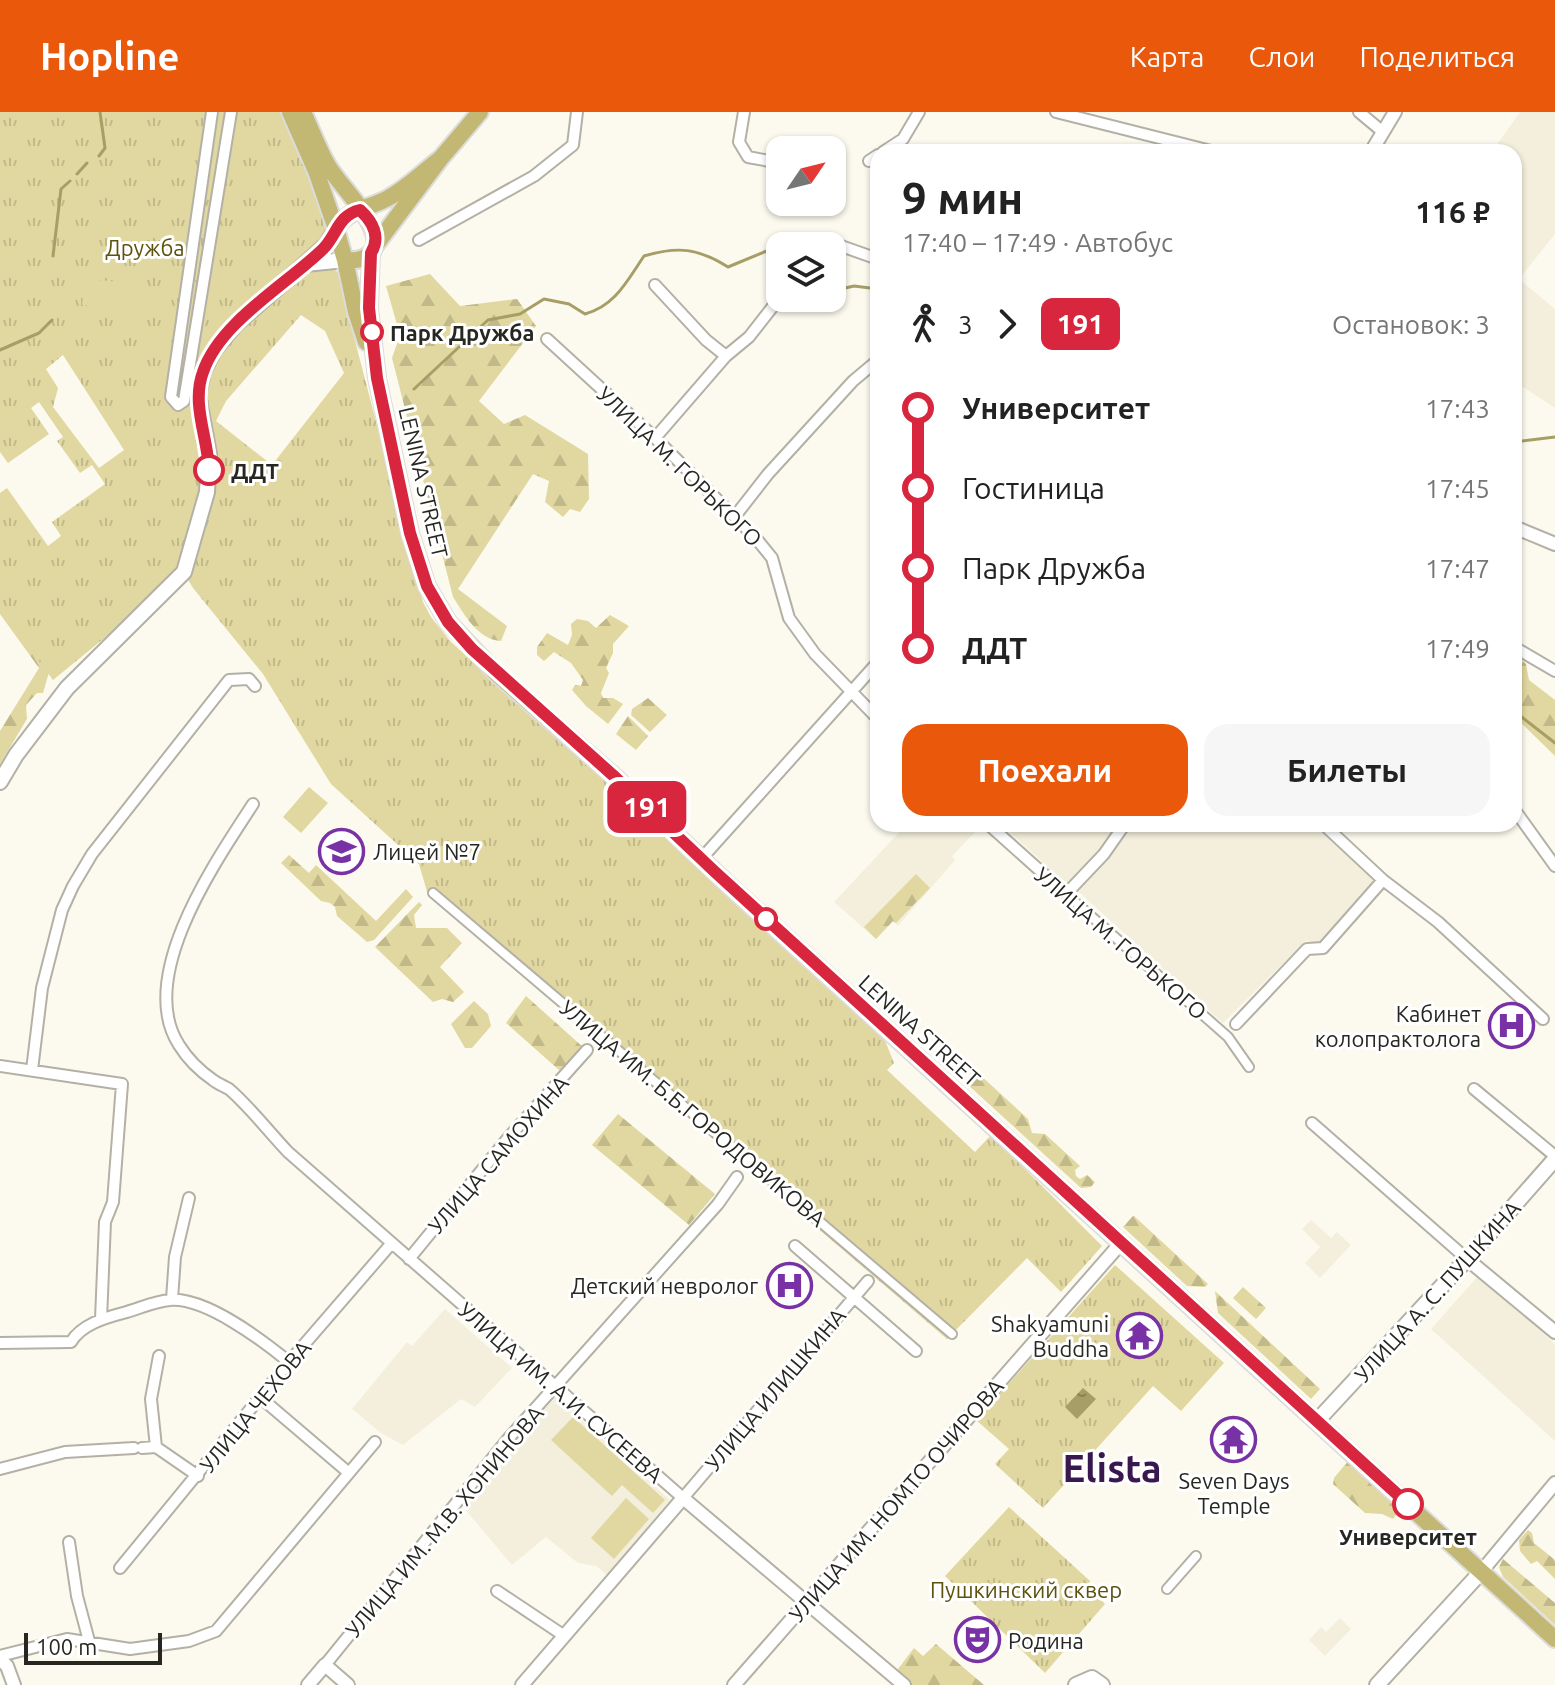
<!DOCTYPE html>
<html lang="ru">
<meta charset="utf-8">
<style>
:root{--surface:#fff;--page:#f6f6f6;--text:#222;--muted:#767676;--accent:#ea580c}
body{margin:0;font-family:Ubuntu,sans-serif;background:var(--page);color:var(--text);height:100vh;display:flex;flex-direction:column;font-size:30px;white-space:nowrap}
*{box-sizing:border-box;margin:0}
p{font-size:26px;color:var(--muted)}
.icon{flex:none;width:44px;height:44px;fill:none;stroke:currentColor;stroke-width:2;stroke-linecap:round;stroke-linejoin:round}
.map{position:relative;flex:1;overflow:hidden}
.sheet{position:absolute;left:870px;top:32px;width:652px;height:688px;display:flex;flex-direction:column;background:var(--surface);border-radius:24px;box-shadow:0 2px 6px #0004}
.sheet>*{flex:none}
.badge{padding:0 16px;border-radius:12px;font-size:28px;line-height:52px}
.needle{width:52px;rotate:55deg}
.fabs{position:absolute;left:766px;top:24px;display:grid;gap:16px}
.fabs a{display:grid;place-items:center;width:80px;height:80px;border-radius:16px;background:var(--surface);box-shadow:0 2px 6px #0004;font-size:40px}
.scale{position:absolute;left:24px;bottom:20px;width:138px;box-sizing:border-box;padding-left:8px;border:4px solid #272722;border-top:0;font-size:22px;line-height:28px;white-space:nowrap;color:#272722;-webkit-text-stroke:6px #fff;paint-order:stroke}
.map>.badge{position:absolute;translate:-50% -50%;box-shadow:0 0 0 4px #fff}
.legs{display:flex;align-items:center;gap:12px;height:88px;padding:0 32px;font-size:26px}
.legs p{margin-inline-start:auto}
.headline{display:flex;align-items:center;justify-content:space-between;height:136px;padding:0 32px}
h1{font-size:44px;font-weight:700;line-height:60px}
.action{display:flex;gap:16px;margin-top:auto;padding:16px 32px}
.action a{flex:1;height:92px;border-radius:24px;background:var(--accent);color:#fff;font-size:32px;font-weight:700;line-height:92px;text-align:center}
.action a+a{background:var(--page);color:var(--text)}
ul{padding:0 32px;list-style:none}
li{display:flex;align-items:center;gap:28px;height:80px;font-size:30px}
li i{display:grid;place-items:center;width:12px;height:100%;margin:0 10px;background:currentColor}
li i::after{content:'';width:20px;height:20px;margin:-10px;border:6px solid;border-radius:50%;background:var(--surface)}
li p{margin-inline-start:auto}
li:first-child i{background:linear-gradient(#0000 50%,currentColor 0)}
li:last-child i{background:linear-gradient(currentColor 50%,#0000 0)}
header{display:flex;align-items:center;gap:48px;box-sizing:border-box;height:112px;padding:0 40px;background:var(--accent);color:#fff}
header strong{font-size:38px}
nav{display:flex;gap:44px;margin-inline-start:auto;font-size:28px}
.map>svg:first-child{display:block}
</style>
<header>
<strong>Hopline</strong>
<nav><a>Карта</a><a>Слои</a><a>Поделиться</a></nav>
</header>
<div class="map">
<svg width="1555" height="1573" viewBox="0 0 1555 1573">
<defs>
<pattern id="forest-firs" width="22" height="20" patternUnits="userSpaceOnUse" patternTransform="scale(2)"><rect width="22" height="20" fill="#e1d7a0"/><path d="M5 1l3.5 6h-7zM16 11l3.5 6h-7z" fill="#c1b98a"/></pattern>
<pattern id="park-tufts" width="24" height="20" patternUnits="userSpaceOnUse" patternTransform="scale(2)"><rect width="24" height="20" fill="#e1d7a0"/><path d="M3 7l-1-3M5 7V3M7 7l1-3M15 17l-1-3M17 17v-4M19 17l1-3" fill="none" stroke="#c1b98a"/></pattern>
<pattern id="water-ripples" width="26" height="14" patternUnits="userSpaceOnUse" patternTransform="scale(2)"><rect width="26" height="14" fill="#a79e67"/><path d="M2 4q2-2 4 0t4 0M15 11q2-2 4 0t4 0" fill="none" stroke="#888154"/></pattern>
</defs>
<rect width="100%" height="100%" fill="#fcfaee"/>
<path fill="#f3efdc" d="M1520 0H1555V122L1519 167 1555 197V296L1514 269V40H1492Z
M907 712H970L977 718 952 744 955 748 898 814 893 809 876 827 834 790Z
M1001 712H1130L1133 715 1136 712H1312L1377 768 1319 833 1307 828 1223 911 1069 771 1050 762 1045 752Z
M1311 1108 1331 1126 1337 1120 1351 1133 1320 1166 1305 1151 1320 1135 1302 1117Z
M1478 1164 1555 1232V1329L1431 1217Z
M445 1197 512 1256 475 1295 461 1287 403 1333 381 1321 352 1297 407 1230 412 1234Z
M556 1285 670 1388 607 1463 596 1454 578 1451 546 1425 512 1453 464 1396 512 1341 515 1328Z
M1340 1506 1351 1517 1325 1544 1309 1528 1321 1515 1326 1520Z"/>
<path fill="url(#forest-firs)" d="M430 162 460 194 517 187 536 214 479 289 504 312 525 303 588 342 589 387 580 400 570 397 563 405 545 390 549 369 533 362 458 477 507 514 501 529C478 528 464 502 453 485L392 246 400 223 386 174Z
M0 489 50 557 43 581H37L26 593 27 607 0 652V619L39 556 0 502Z
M610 503 629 514 613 532V541L606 556 609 561 601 581 603 586H613L623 592 608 612 586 594 572 578 575 573 581 574 583 568 571 551 554 540 544 549 537 543V535L547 521 568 533 572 523 571 512 577 507 588 509 596 516Z
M1514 542 1526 552 1529 568 1555 588V644L1514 604Z
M648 586 667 603 650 620 631 603 632 597Z
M628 604 648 624 636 638 616 622Z
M289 743 309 761 316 753 376 809 406 777 413 785 374 828 367 830 337 804 335 795 330 791 321 789 281 751Z
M916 762 930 776 896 811 893 809 876 827 864 815Z
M419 790 422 793 414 803 416 816H447L462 831 440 855 464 880 453 890 442 887 433 890 375 835Z
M526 884 584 936 565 956 559 958 506 911Z
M474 889 488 902 491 914 472 936H465L451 912Z
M978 961 1028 1007 1032 1021 1045 1022 1080 1054 1075 1058 1076 1064 1080 1067 1087 1063 1095 1070 1091 1075 1081 1076 967 972Z
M618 1002 715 1082 689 1113 592 1033Z
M1133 1104H1134L1208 1172 1205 1175 1187 1174 1123 1115Z
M1243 1175 1266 1196 1256 1207 1233 1186Z
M1215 1179 1320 1277 1311 1287 1218 1201Z
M1348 1349 1395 1394 1398 1400 1393 1407 1382 1402 1365 1401 1333 1372 1334 1366Z
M1528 1418 1532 1421 1534 1431 1555 1448V1467L1537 1449 1531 1452 1520 1439 1519 1428Z
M1503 1447 1555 1491V1513L1503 1465 1499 1455Z
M936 1532 984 1573H911L901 1565 898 1557 914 1536 923 1544Z"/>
<path fill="url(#park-tufts)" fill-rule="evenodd" d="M0 0H285L331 116 308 155 327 152 344 165 348 202 423 490 431 505 451 530 882 921 894 951 887 958 975 1040 991 1023 1102 1134 1061 1180 1027 1146 947 1227 428 783 419 752 331 672 263 562 193 476 184 461 53 568 0 496V381L7 376 48 434 61 424 52 410 105 372 92 353 80 361 57 329 63 325 39 290 31 296 49 322 8 351 0 340ZM301 203 325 219 344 261 272 353 216 309 226 289ZM63 243 124 338 99 356 53 295 58 276 46 257Z
M1115 1153 1224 1251 1181 1299 1153 1274 1043 1396 995 1352 1009 1337 976 1308Z
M1009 1395 1090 1469 1087 1473 1105 1492 1045 1561 945 1464Z"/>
<path fill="#e1d7a0" d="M85 167 143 172 140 198 82 193Z
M309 675 328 691 301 721 283 705Z
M573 1305 665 1388 653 1401 622 1373 612 1384 551 1328Z
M626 1386 649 1407 614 1447 591 1426Z"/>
<path fill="url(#water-ripples)" d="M1083 1276 1096 1287 1077 1307 1065 1295Z"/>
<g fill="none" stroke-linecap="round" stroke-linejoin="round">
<path stroke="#a79e67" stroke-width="3" d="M99 44 105 36 100 0
M77 62 87 51
M53 144 61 77 70 69
M832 179 854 174 878 177
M0 238 39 221 52 208
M414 277 488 208 520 202 544 187 569 192 585 202C615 194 627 169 644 144 678 134 698 136 728 155L769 138 780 140
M1514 330 1555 325
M1514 599 1555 631"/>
<defs>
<path id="pedestrian" d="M433 781 952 1222
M1066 782 1228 925 1249 955
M1167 1477 1196 1444"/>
<path id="minor" d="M212 0 171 285 178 293 184 289 231 0
M744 0 739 30 748 45 780 51
M1056 0 1215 40
M1359 0 1383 20
M883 40 903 27 919 0
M869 49 878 43
M419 128 534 64 573 33 577 0
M827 129 878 147
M655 173 706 228 726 244
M547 227 655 326 755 425 772 446 789 506 815 542 878 607
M655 326 726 244 749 225 778 188
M736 403 768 362 853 269 878 248
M1514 535 1555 559
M253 692C216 749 135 865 179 933 187 946 200 959 213 968 218 972 224 974 229 977 250 995 269 1020 288 1040L683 1386 868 1169
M1514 697 1555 754
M988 712 1066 782 1104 742 1125 712
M1323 712 1383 768 1438 810 1543 907
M702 746 878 550
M1236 912 1307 837 1323 836 1383 768
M0 954 122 972 113 1090 105 1110 101 1207
M32 958 42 876 62 798 73 774 92 742 229 568 249 567 255 574
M1474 977 1555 1044
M1312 1011 1467 1147
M795 1134 916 1239
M409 1147 509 1025 587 938
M172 1187 175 1145 189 1086
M0 1231 71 1230C81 1213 104 1206 123 1201 138 1197 155 1189 170 1188 205 1185 262 1228 289 1250
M261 1286 349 1361
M156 1335 151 1287 159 1244
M142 1336 156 1335 198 1364
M0 1357 65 1340 134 1336
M69 1430 77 1484 89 1529
M120 1456 289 1250 391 1132
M497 1479 563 1523
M0 1544 67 1527 130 1537 189 1529 216 1519 375 1330
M325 1553 508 1327 718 1092 737 1065"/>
<path id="tertiary" d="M1371 40 1395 0
M1514 415 1555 432
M1467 1147 1555 1220
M1481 1460 1555 1371
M0 1547 7 1554 14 1573
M308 1573 325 1553 348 1573
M522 1573 683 1386 904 1573
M734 1573 1121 1131"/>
<path id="secondary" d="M336 117 327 132 305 152 345 148
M0 670 16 643 67 576 184 460 207 380 209 342 198 283 203 260 214 238 236 212 305 152
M1317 1309 1467 1147 1555 1047
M1076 1573 1092 1566 1102 1573
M1377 1573 1481 1460"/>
<path id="primary" d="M290 0 316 59 336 117
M303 0C311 17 318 36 327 52 338 73 386 115 373 138 367 148 356 149 345 148L336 117C348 96 370 97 390 85 408 75 424 59 441 46
M375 134 441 46 480 0
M371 141 369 196 377 266 410 421 427 474 448 510 497 562 616 666 735 779 1555 1527
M345 148 356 200 366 230"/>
</defs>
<use href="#pedestrian" stroke="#b3b1a6" stroke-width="12"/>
<use href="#minor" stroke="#b3b1a6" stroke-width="14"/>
<use href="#tertiary" stroke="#b3b1a6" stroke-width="16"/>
<use href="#secondary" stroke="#b3b1a6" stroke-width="18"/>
<use href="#primary" stroke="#dcdcdc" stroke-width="20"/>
<use href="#pedestrian" stroke="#fff" stroke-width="8"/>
<use href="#minor" stroke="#fff" stroke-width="10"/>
<use href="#tertiary" stroke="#fff" stroke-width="12"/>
<use href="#secondary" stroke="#fff" stroke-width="14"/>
<use href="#primary" stroke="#c3b873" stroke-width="16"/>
</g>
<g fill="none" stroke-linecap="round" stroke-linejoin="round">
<defs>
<path id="line-1" d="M209 358C208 326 191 292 203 260 220 210 286 173 323 137 337 123 338 103 360 98 373 110 381 125 371 141L369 196 377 266 410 421 427 474 448 510 472 537 616 666 714 759 1408 1392"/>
</defs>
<use href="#line-1" stroke="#fff" stroke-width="18"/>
<use href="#line-1" stroke="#d7263d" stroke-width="12"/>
</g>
<defs>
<symbol id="university-ring" viewBox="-11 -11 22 22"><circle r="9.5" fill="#fff" stroke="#7932a5" stroke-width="1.5"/><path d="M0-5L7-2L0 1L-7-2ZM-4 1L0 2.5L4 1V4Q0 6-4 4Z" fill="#7932a5"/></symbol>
<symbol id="hospital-ring" viewBox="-11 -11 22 22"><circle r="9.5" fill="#fff" stroke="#7932a5" stroke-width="1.5"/><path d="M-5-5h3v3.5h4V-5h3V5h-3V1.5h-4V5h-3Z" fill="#7932a5"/></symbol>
<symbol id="temple-ring" viewBox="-11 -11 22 22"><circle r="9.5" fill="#fff" stroke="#7932a5" stroke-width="1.5"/><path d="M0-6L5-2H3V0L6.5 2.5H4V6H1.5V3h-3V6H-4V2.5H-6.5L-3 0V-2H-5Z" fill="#7932a5"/></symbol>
<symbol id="theatre-ring" viewBox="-11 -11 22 22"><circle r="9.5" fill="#fff" stroke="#7932a5" stroke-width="1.5"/><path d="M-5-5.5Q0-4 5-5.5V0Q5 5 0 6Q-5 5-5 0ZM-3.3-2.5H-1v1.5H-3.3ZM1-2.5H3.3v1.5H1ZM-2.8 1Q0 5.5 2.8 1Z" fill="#7932a5"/></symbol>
</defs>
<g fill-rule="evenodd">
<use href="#university-ring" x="316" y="714" width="51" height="51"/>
<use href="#hospital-ring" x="1486" y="888" width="51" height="51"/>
<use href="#hospital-ring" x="764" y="1148" width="51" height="51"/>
<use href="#temple-ring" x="1114" y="1198" width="51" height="51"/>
<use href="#temple-ring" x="1208" y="1302" width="51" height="51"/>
<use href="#theatre-ring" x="952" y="1502" width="51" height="51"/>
</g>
<g fill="#fff" stroke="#d7263d" stroke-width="4">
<circle cx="372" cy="220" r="10"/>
<circle cx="209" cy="358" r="14"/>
<circle cx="766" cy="807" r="10"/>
<circle cx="1408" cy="1392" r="14"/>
</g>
<g text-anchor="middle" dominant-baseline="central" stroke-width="6" stroke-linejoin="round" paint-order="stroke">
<g font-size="22" fill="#5d520e" stroke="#fff">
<text x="145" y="135">Дружба</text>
<text x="1026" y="1477">Пушкинский сквер</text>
</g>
<g font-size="22" font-weight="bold" fill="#272722" stroke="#fff" text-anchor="start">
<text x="390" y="220">Парк Дружба</text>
<text x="231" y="358">ДДТ</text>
<text x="1408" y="1424" text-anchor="middle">Университет</text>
</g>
<g font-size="22" fill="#272722" stroke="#fff">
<text transform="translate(680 354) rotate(44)">УЛИЦА М. ГОРЬКОГО</text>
<text transform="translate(424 370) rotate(77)">LENINA STREET</text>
<text transform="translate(1121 831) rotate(41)">УЛИЦА М. ГОРЬКОГО</text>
<text transform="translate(920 918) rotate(42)">LENINA STREET</text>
<text transform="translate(693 1001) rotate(40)">УЛИЦА ИМ. Б.Б.ГОРОДОВИКОВА</text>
<text transform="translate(498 1042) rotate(-49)">УЛИЦА САМОХИНА</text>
<text transform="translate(1437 1179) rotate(-48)">УЛИЦА А. С. ПУШКИНА</text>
<text transform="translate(775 1277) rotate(-50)">УЛИЦА ИЛИШКИНА</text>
<text transform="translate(561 1280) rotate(41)">УЛИЦА ИМ. А.И. СУСЕЕВА</text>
<text transform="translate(255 1294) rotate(-51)">УЛИЦА ЧЕХОВА</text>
<text transform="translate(896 1388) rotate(-49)">УЛИЦА ИМ. НОМТО ОЧИРОВА</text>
<text transform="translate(444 1409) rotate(-50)">УЛИЦА ИМ. М.В. ХОНИНОВА</text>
</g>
<g font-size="22" fill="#272722" stroke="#fff" text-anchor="end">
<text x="373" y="739" text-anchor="start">Лицей №7</text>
<text x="1481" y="901">Кабинет<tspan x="1481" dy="25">колопрактолога</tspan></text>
<text x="758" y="1173">Детский невролог</text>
<text x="1109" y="1211">Shakyamuni<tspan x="1109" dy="25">Buddha</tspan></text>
<text x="1234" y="1368" text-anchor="middle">Seven Days<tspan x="1234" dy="25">Temple</tspan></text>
<text x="1008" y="1528" text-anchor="start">Родина</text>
</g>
<g font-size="38" font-weight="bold" fill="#39184f" stroke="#fff">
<text x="1112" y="1356">Elista</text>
</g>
</g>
</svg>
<div class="fabs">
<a><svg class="needle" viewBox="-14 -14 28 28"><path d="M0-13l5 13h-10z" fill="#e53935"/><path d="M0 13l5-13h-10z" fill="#767676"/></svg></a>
<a><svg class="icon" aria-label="layers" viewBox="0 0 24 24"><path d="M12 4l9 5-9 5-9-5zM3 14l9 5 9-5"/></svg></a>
</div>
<div class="scale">100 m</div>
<b class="badge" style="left:647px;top:695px;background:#d7263d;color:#fff">191</b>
<section class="sheet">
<div class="headline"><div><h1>9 мин</h1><p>17:40 – 17:49 · Автобус</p></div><b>116 ₽</b></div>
<div class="legs"><svg class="icon" aria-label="walk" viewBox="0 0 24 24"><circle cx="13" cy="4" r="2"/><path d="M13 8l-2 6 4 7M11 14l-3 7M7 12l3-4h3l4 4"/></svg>3<svg class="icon" aria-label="forward" viewBox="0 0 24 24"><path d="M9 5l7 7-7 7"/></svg><b class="badge" style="background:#d7263d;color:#fff">191</b><p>Остановок: 3</p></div>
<ul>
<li><i style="color:#d7263d"></i><b>Университет</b><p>17:43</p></li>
<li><i style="color:#d7263d"></i><span>Гостиница</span><p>17:45</p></li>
<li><i style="color:#d7263d"></i><span>Парк Дружба</span><p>17:47</p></li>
<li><i style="color:#d7263d"></i><b>ДДТ</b><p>17:49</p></li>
</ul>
<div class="action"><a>Поехали</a><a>Билеты</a></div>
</section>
</div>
